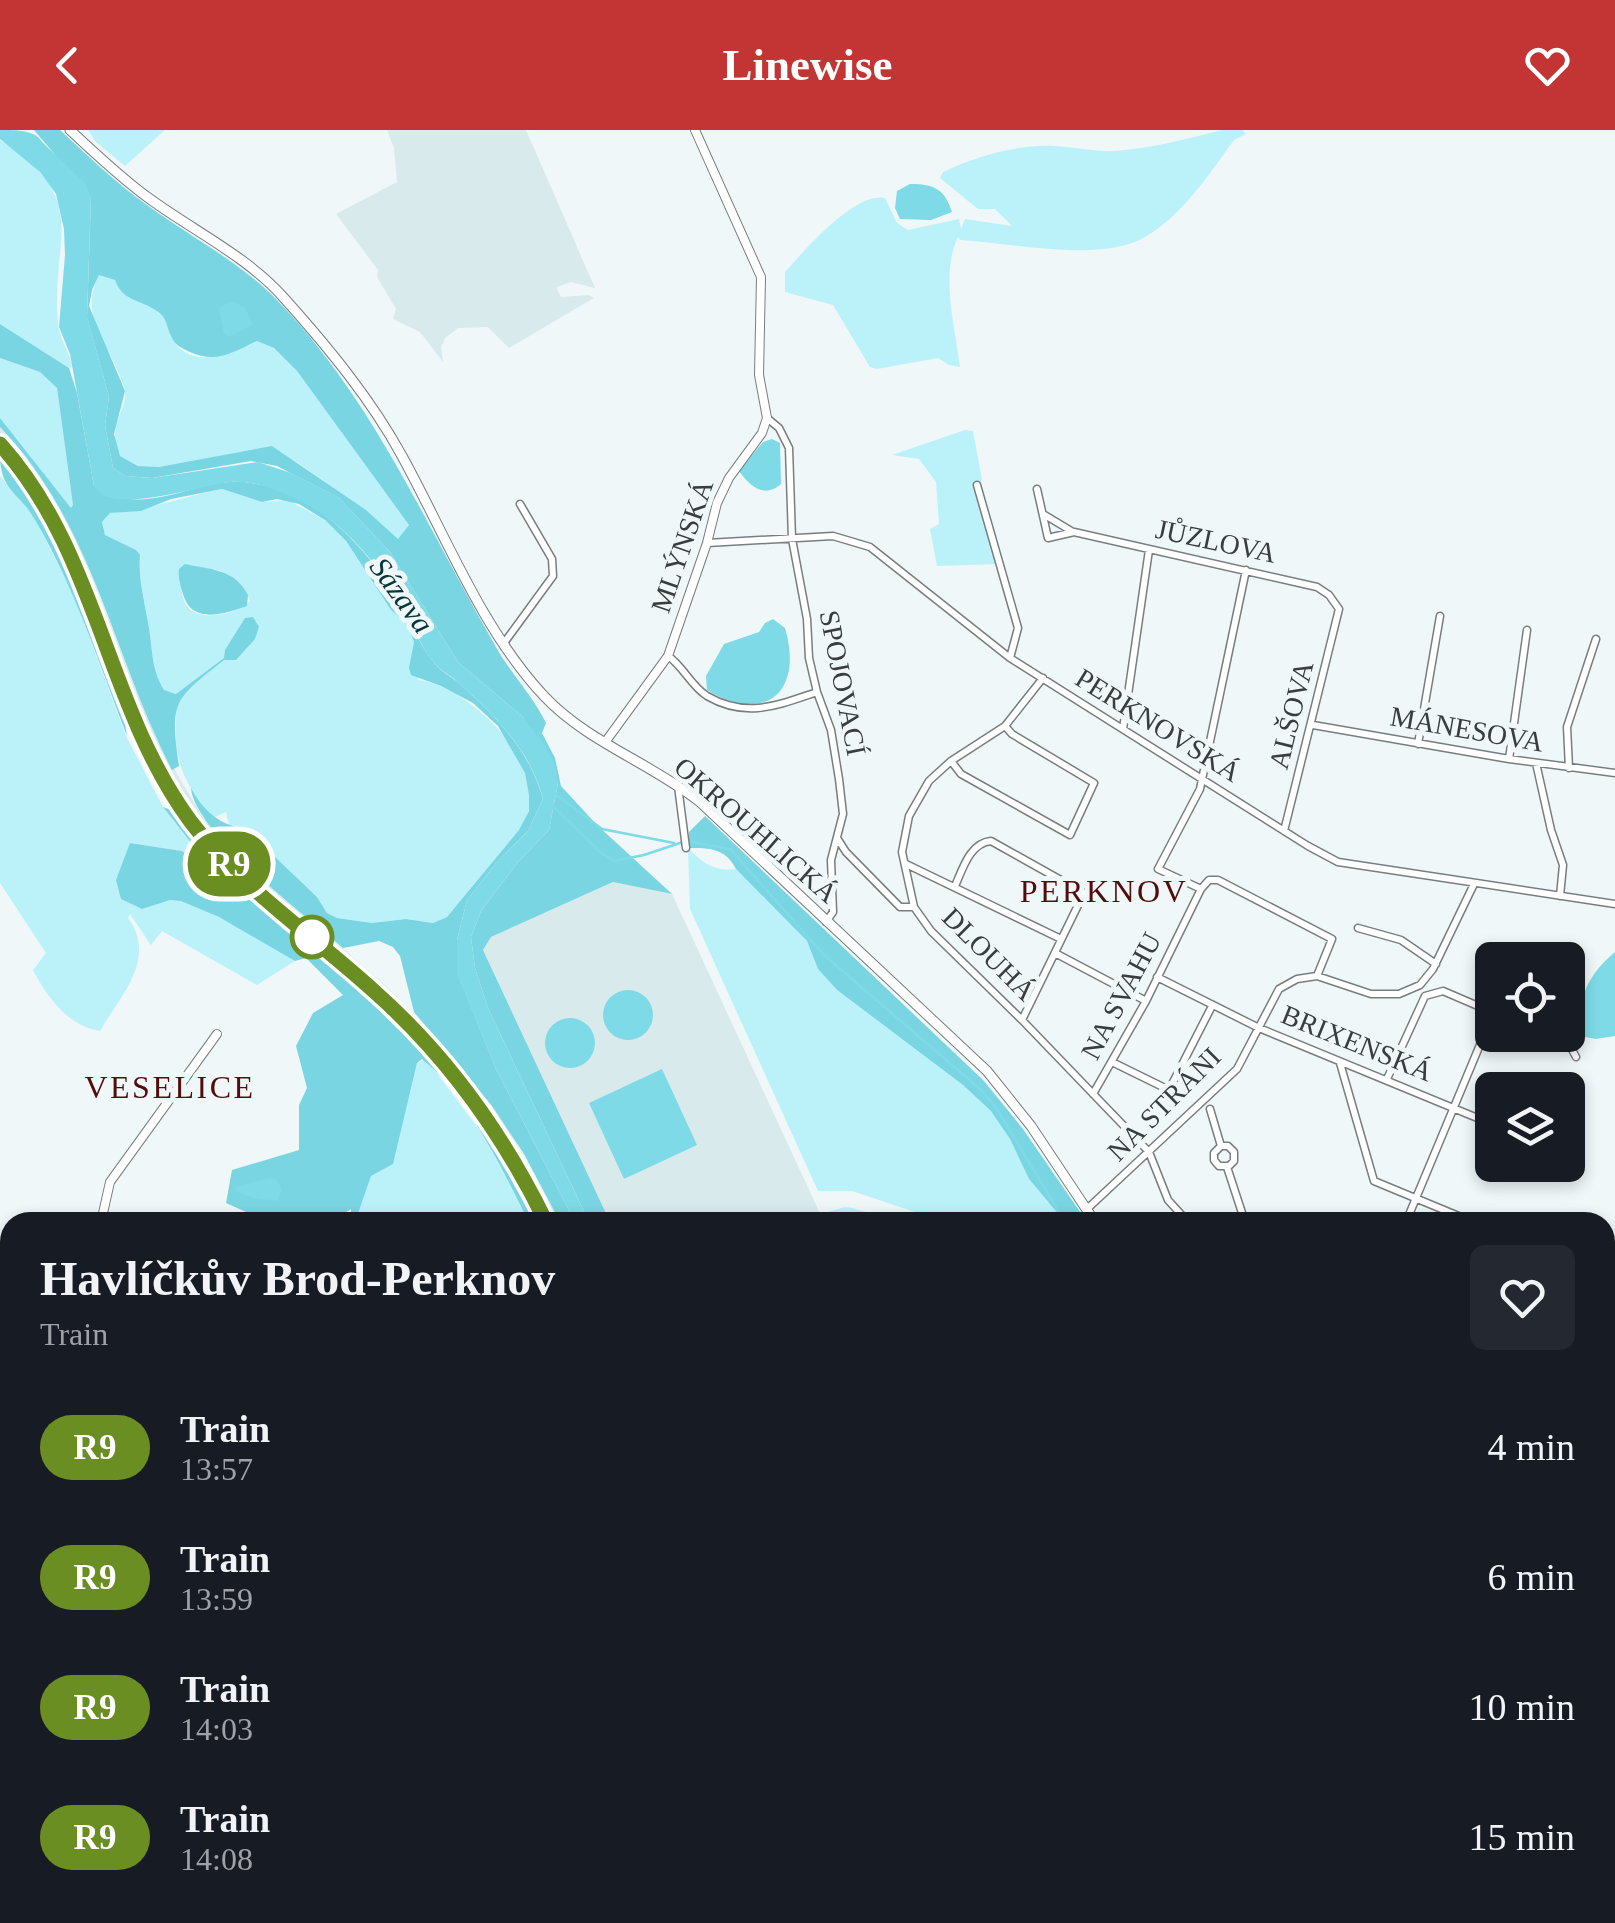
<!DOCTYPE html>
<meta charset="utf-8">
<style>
:root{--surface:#171b24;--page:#242831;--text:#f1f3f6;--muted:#9ea1a6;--accent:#c33535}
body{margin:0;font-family:Georgia,serif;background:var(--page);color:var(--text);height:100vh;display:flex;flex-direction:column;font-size:38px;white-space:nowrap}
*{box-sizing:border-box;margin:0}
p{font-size:32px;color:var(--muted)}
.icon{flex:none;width:55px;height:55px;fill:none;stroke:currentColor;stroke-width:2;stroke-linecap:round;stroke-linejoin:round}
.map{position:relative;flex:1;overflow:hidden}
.drawer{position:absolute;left:0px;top:1082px;width:1615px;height:712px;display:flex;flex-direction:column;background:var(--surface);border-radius:30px 30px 0 0;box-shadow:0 5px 15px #0003}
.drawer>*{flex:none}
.badge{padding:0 20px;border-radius:32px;font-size:35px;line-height:65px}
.controls{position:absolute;left:1475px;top:812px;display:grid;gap:20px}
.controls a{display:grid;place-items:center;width:110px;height:110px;border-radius:15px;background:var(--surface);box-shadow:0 5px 15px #0003;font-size:50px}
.map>.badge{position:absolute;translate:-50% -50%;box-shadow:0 0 0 5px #fff}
.round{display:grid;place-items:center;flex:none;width:105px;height:105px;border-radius:15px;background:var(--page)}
.head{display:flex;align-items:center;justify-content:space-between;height:170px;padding:0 40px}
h1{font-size:48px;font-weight:700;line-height:75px}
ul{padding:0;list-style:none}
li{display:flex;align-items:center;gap:30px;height:130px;padding:0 40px}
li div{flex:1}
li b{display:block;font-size:38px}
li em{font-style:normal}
li .badge{min-width:110px;font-weight:700;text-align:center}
header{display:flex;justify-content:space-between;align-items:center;height:130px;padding:0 40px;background:var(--accent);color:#fff;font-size:45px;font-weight:700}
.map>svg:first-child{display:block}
</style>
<header><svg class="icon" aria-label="back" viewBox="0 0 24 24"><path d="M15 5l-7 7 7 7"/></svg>Linewise<svg class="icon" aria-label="heart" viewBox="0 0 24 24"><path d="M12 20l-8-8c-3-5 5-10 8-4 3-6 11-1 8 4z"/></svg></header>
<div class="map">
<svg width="1615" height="1793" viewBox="0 0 1615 1793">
<rect width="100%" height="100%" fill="#eff7f8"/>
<path fill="#d9eaed" d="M387 0H526L595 158 571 152 557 157 558 161 561 167 589 165 594 168 509 218 488 197 458 198 445 208 441 217 443 232 420 202 393 189 396 179 377 147 378 140 336 84 397 52 394 18Z
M0 297 43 348 73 399 157 610 202 686 254 741 386 856 440 910 509 1001 560 1092H539L476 986 400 896 240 755 186 697 155 649 139 618 56 408 27 359 0 325Z
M613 752 672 764 824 1092H610L483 820 491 807Z"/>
<path fill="#bbf2fa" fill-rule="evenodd" d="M88 0H165L125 36 96 12Z
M1222 0H1242L1246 4 1234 10C1210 43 1182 86 1145 107 1101 133 1012 113 960 110L958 107C940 145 955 196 960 237L949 235 938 228 877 239 870 237 833 175 785 162V142C804 121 855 61 885 68L897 93 908 100 959 89 961 99 965 89 1012 96 995 79H978L940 48 943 42C975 26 1019 14 1055 16 1075 17 1095 22 1116 21 1152 18 1187 9 1222 0Z
M0 10C94 71 50 107 58 193 59 209 70 222 72 237L69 238 0 194Z
M99 145C113 145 121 155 131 164 141 172 156 177 164 187 169 193 168 201 172 208 190 242 232 223 257 211L274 218 297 241 409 395 398 410C382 393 287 320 268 318 262 317 259 319 253 322L159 337 139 336 119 326C105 294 131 278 124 257 112 216 77 190 99 145Z
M0 228 40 242 57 258 73 375 71 378 0 288Z
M965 300 973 301 982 350 980 356 998 434 937 436 930 399 939 394 936 352 919 329 892 325Z
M0 346 34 387 75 468 126 606 163 677 209 734 202 735 182 721 130 713 127 772 142 779C151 776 163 770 172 769 191 768 276 818 295 831L257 855 162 801 151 815 130 784 128 788C158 829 120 866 100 901 68 896 47 867 33 840L46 823 0 753Z
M222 359 262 372 288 370 325 390 345 410 391 480 407 493 414 512 411 531 419 550C467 556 545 630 528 683 519 710 468 765 447 787L433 793 406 789 372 793 337 788 327 783 317 767 246 699 229 695 226 682 213 688C188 661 173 631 176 594 176 583 176 572 183 563 191 554 203 545 213 537L176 564 163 560C151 538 153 521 149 498 145 473 138 450 140 425L105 405 102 392 110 383C148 380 184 367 222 359ZM206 439C226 438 243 452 250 471 238 484 199 493 187 476 182 470 182 458 179 451Z
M688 718C703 733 714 742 736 739L807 811 818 839 837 860 963 955 991 980 1010 1009 1029 1049 1065 1092H945L852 1061H818L690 779Z
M426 929 484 1006 529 1092H355L361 1072 360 1046 409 967 417 933Z
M845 1077 852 1078 902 1092H824L820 1084Z
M1605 1534 1615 1540V1703L1605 1697Z"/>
<path fill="#7ad5e2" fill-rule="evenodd" d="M34 0H60C88 26 116 53 147 75 189 106 240 132 276 169 374 270 427 398 496 517 511 544 533 566 546 593L542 603 555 628 561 656 597 695 672 764 613 752 491 807 483 820 610 1092H589L488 878 475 838 471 807 481 781 519 731 549 700 558 653 523 587 458 532 390 422 339 368 277 336 251 331 152 348 125 346 113 338 105 295 109 267 87 187 91 67ZM99 145 115 150C123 172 140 169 157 181 168 188 166 197 172 208 175 215 183 219 190 222 216 234 233 222 257 211L274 218 297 241 409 395 398 409 366 380 272 316 159 337 138 336 120 326 114 304 125 261 89 176 92 160Z
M0 194 69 238 77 263 94 356C105 360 118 368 130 369 170 373 211 346 251 353 319 364 368 419 401 475 412 494 420 517 435 534 442 542 452 547 459 553 497 588 529 619 543 669L528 701 496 733 467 770 457 810V842L496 939 575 1092H560L524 1024 492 976 414 882 400 826 393 817 379 811 343 818C308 787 194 702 191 658 203 681 221 696 246 699L317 767 327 783 337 788 372 793 406 789 433 793 447 787 519 700 529 681V665L525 643 498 596 473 573 441 556 411 545 409 538 414 512 407 493 391 480 346 411 325 390 299 374 277 369 262 372 222 359 171 369 141 381 110 383 102 392 105 405 136 420 140 425C138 450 145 473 149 498 153 522 151 538 164 560L176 564 224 528 225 520 245 488 253 487 259 497 255 509 236 530H224C175 569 169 570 179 636L172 640C112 524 93 393 0 297V288L71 378 73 375 57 258 40 242 0 228Z
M0 325C49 376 73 444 97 509 109 541 123 572 127 606 99 533 75 458 35 390 19 362 0 361 0 325Z
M185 434C211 440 234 438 248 465L247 476C224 484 192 495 183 464 180 454 178 449 179 439Z
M163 677 176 682 227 742 373 870 426 923 493 1012 522 1060 532 1092H529C501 1038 469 967 422 929L417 933 393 1034 371 1046 355 1092H351V1079L337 1088V1092H268L226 1073 232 1040 299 1020V975L307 958 296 916 313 883 343 865 306 828 295 831 219 787 181 771 170 770 142 779 121 769 116 750 130 713 182 721 202 735 208 734Z
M705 686 984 951 1023 999 1087 1092H1065L1029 1049 1010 1009 991 981 963 955 837 860 818 839 807 811 736 739C725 718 710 718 688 718L689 702Z"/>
<path fill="#7edae6" d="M0 0C16 0 36 0 42 12L86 54 91 67 87 186 109 267 105 295 113 338 125 346 152 348 258 332 291 343 339 368 390 422 458 532 523 587 545 616 555 635 558 653 549 700 519 731 481 781 471 807 475 838 488 878 589 1092H575L496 939 457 843V810L467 770 496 733 528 701 543 669C531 621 496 587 460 554 453 547 443 542 436 535 421 519 413 495 402 476 372 424 333 380 275 360 261 354 245 351 230 352 200 355 110 387 94 356L70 224 59 197 65 125 64 99 56 64 40 42 0 9Z
M910 54C934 54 945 59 952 82L931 90 900 89 895 78 897 61Z
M232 171 245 178 253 195 229 207 224 204 219 178Z
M772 309 780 313 781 354C764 369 750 356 739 341L763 312Z
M773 489 785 498C804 562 765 595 707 560L706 546 724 514 759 502 765 493Z
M1615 822V906L1596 909 1585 907C1574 873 1587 845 1615 822Z
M603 885a25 25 0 1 1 50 0a25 25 0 1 1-50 0Z
M545 913a25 25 0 1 1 50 0a25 25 0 1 1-50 0Z
M662 939 697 1015 624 1049 589 973Z
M269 1048 275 1049 282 1059 278 1071 253 1068 236 1061 235 1057Z"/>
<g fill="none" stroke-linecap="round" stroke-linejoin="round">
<path stroke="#7edae6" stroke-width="2.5" d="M555 664 602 699 674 713
M553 676 600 722 614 731 644 725 686 711 730 719 824 825 980 959 995 976 1065 1092
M1605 1163 1615 1152
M878 1793 882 1785"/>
<defs>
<path id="minor" d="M767 288 779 298 789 318 792 409 807 489 809 528 817 562 831 600 839 649 843 684 831 730 833 782 826 792
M977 355 1018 498 1010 528
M1037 359 1048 408 1074 402 1317 457 1329 465 1339 479 1284 701
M1043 384 1073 402
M707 413 833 406 870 417 1010 528 1308 716 1338 732 1615 774
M504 513 553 446 552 429 520 374
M668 526C683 536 691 556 707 566 747 589 778 575 817 562
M1043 548 1005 596 951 631 929 651 909 686 902 722 914 777 931 801 1022 890 1149 1022 1168 1070 1188 1092
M1313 595 1509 629 1615 643
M1123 599 1149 420
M1418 614 1440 486
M1509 629 1527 500
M951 631 961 644 1070 705 1094 653 1012 604 1005 596
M1536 633 1551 700 1563 735 1560 766
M1569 638 1567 597 1596 509
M678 656 686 718
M837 708 846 722 900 777H914
M906 734 1061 809
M955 756C963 738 970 713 991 711L1084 763 1022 890
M1201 759 1158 739 1200 659 1246 440
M1358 798 1401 810 1436 834
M1055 823 1146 871
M1157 847 1259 898 1492 994
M1571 877 1568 912 1576 927
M1551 905 1568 912
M1112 932 1169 960 1212 876
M1340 933 1374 1051 1473 1092
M1387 949 1425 866 1443 861 1492 882
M1093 964 1146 871 1201 759 1209 750H1218L1332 809 1317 846
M1210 979 1221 1016 1214 1023V1030L1219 1036H1229L1234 1031V1022L1228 1016H1221
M1227 1037 1245 1092
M1087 1079 1237 939 1279 859 1297 849 1317 846 1371 864H1399L1420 855 1433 839 1474 754
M1406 1092 1492 886"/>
<path id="tertiary" d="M606 611 668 526 707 413 717 373 729 348 762 303 767 288 759 245 761 147 695 0
M101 1092 110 1052 217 904
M813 1785 818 1793"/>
<path id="secondary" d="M70 0C96 24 122 49 150 69 194 101 248 127 284 168 327 216 371 269 402 326 445 404 482 500 544 566 587 612 651 633 700 672L987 941 1031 996 1095 1092
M1605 1369 1615 1372"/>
</defs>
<use href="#minor" stroke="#777e7f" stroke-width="9"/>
<use href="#tertiary" stroke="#777e7f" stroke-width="10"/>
<use href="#secondary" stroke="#777e7f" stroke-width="11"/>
<use href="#minor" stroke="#fff" stroke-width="6"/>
<use href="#tertiary" stroke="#fff" stroke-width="8"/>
<use href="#secondary" stroke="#fff" stroke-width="9"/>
<defs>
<path id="rail" d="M0 306C95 405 104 544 174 656 226 741 312 795 384 862 454 928 510 1006 553 1092
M1605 1754 1615 1758"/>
</defs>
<use href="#rail" stroke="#979c9d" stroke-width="6"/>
<use href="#rail" stroke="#eff7f8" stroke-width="2.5" stroke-dasharray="8" stroke-linecap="butt"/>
</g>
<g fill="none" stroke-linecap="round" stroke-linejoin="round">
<defs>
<path id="line" d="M0 314C99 424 105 576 191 692 241 758 314 806 375 862 447 926 504 1006 546 1092"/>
</defs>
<use href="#line" stroke="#fff" stroke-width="22"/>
<use href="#line" stroke="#6b8e23" stroke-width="15"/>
</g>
<circle fill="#fff" stroke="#6b8e23" stroke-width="5" cx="312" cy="807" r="20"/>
<g text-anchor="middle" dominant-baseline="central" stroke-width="10" stroke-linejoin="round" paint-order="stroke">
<g font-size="28" fill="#3a3d3d" stroke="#eff7f8">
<text transform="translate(1216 411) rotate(12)">JŮZLOVA</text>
<text transform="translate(682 416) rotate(-71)">MLÝNSKÁ</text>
<text transform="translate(843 553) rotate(79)">SPOJOVACÍ</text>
<text transform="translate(1291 585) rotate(-76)">ALŠOVA</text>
<text transform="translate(1158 595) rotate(32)">PERKNOVSKÁ</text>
<text transform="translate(1467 599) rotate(10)">MÁNESOVA</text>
<text transform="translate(756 700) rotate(41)">OKROUHLICKÁ</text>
<text transform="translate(989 824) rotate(45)">DLOUHÁ</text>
<text transform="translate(1121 866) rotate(-62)">NA SVAHU</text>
<text transform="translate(1357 913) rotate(22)">BRIXENSKÁ</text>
<text transform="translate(1164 974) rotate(-45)">NA STRÁNI</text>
</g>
<g font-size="30" font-style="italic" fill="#06353a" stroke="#eff7f8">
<text transform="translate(402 465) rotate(54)">Sázava</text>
</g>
<g font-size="32" letter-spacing="2.5" fill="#510c0d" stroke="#eff7f8">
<text x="1104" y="761">PERKNOV</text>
<text x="170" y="957">VESELICE</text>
</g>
</g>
</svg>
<div class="controls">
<a><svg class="icon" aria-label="locate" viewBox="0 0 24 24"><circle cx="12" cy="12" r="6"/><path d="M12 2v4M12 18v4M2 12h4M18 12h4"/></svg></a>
<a><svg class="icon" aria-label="layers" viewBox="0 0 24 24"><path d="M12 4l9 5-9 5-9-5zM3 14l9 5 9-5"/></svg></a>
</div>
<b class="badge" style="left:229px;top:734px;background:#6b8e23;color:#fff">R9</b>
<section class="drawer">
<div class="head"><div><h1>Havlíčkův Brod-Perknov</h1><p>Train</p></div><a class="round"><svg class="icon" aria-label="heart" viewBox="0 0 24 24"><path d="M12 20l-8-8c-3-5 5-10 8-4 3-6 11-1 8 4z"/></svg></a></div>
<ul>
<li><span class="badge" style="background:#6b8e23;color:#fff">R9</span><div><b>Train</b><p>13:57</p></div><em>4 min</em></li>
<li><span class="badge" style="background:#6b8e23;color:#fff">R9</span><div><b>Train</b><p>13:59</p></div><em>6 min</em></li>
<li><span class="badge" style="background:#6b8e23;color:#fff">R9</span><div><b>Train</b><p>14:03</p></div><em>10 min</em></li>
<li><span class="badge" style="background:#6b8e23;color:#fff">R9</span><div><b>Train</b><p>14:08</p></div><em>15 min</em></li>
</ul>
</section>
</div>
